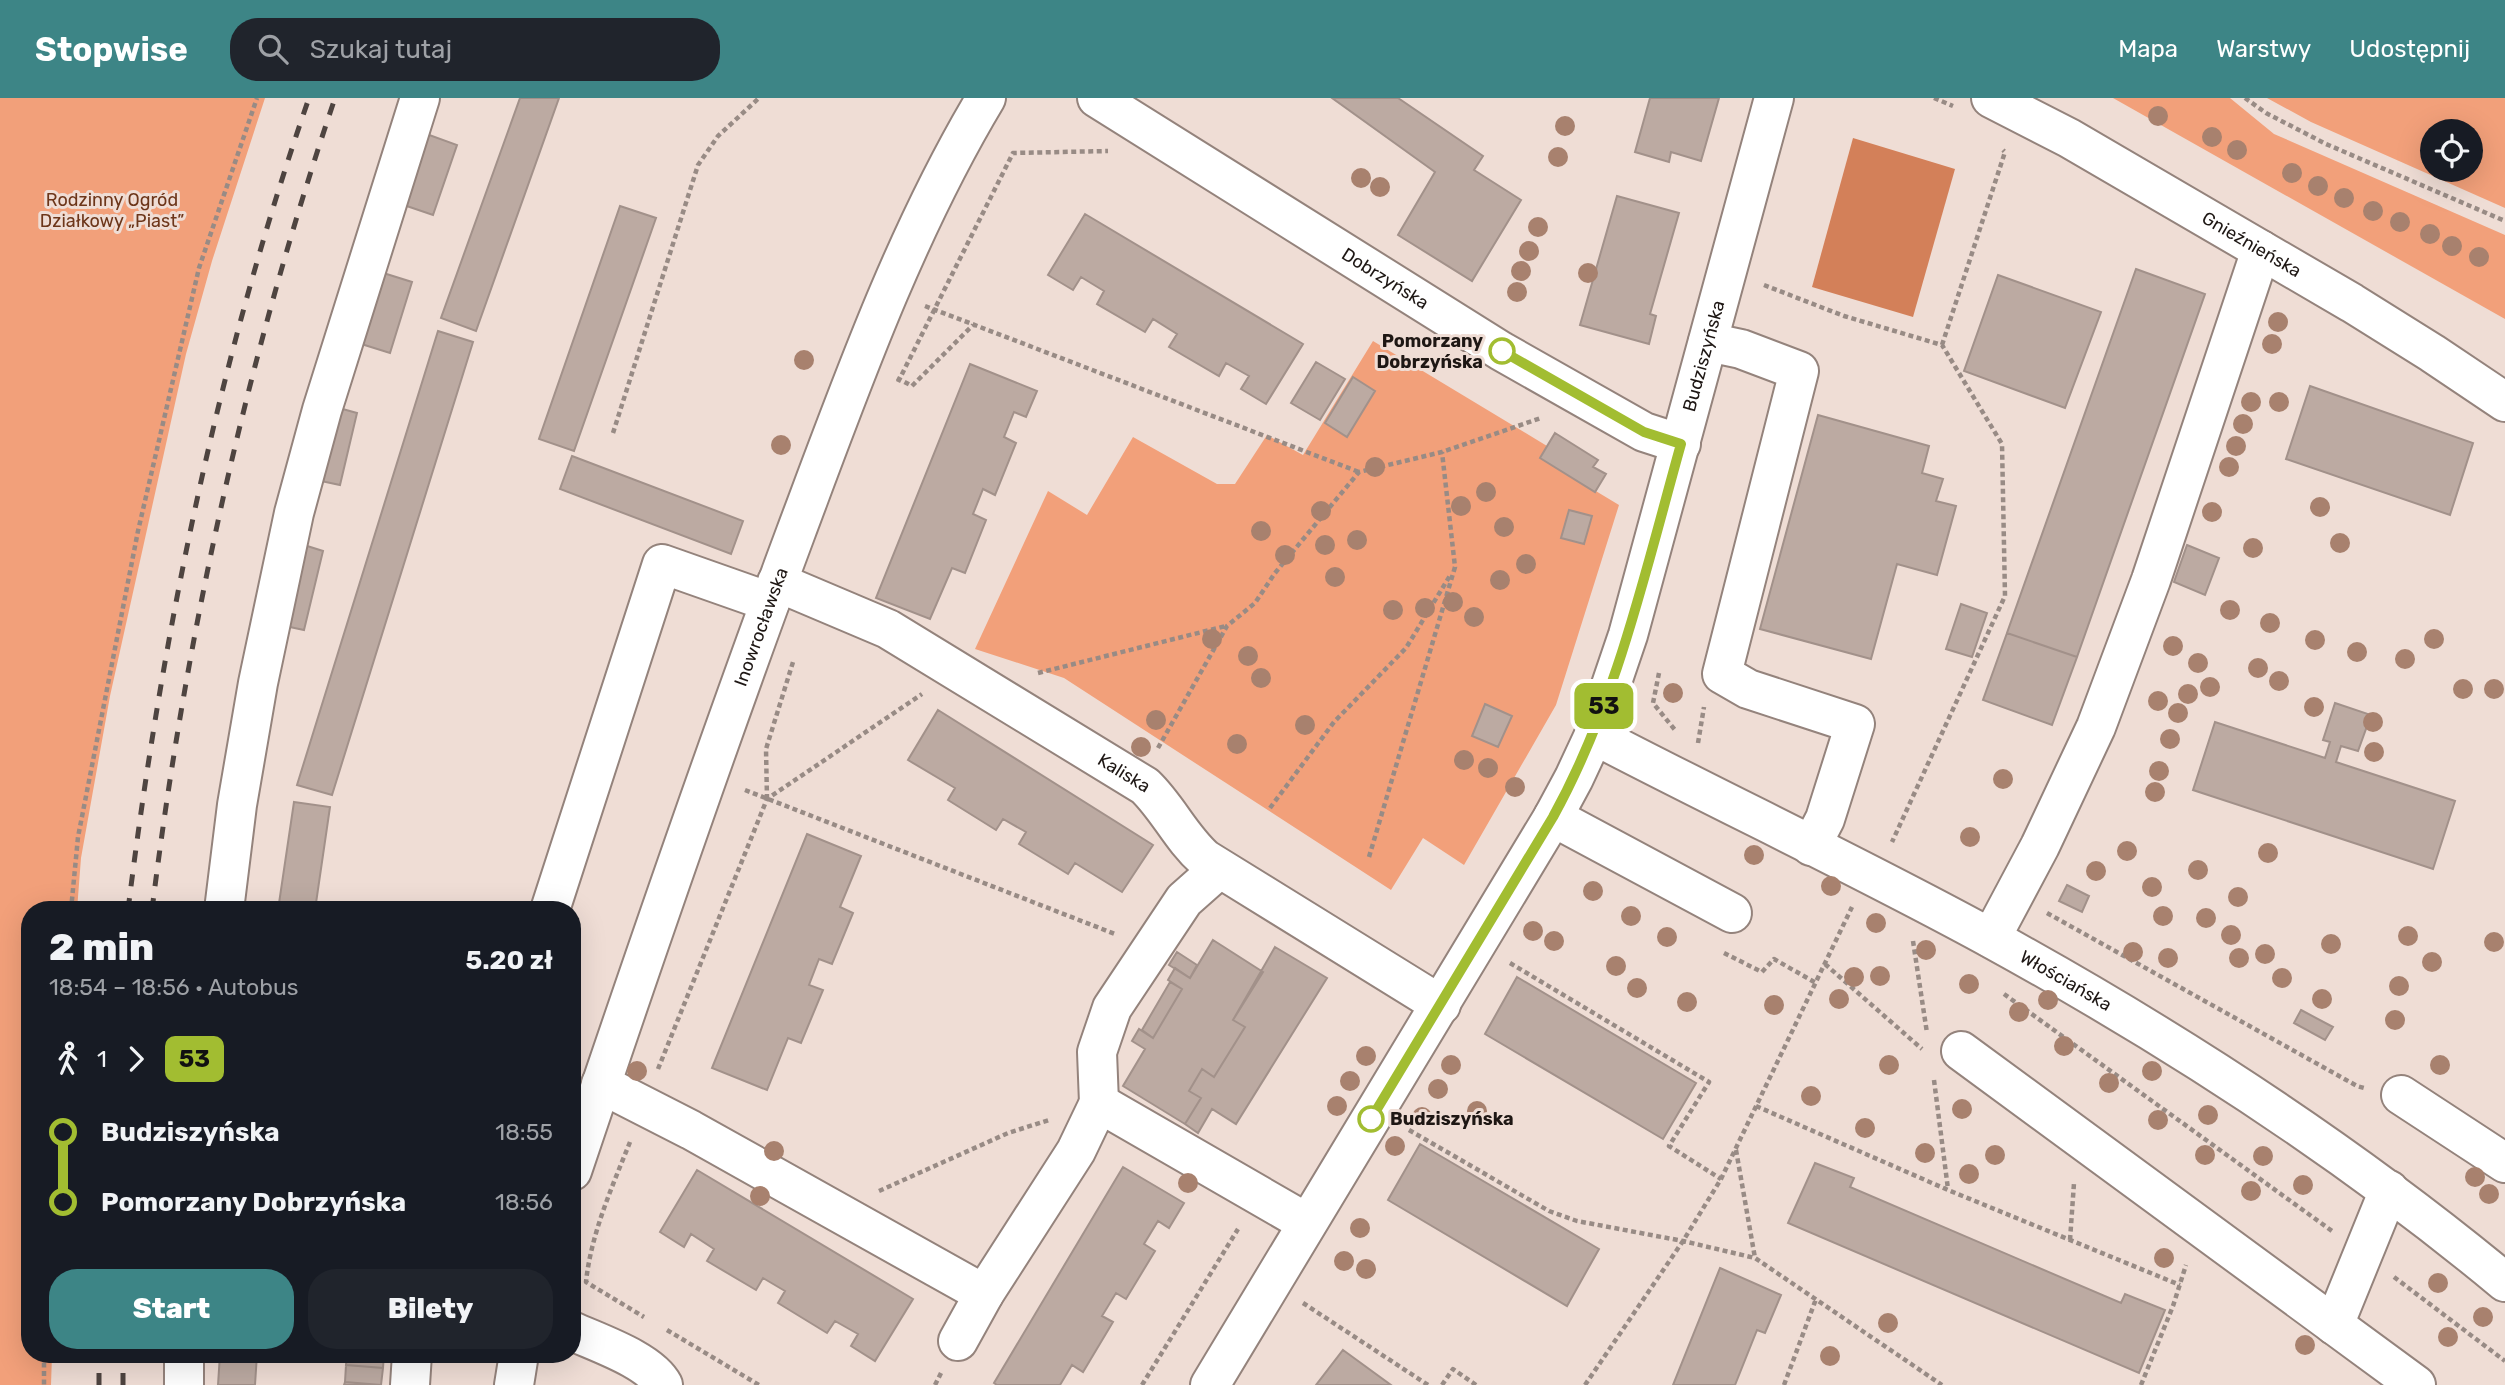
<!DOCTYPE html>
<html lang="pl">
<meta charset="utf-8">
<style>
:root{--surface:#171b24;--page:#20242c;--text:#f1f3f6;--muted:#9ea1a6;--accent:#3d8586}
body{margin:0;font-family:Rubik,sans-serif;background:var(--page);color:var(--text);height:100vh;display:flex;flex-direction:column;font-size:26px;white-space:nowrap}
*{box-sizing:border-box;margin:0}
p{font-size:23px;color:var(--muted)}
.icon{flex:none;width:38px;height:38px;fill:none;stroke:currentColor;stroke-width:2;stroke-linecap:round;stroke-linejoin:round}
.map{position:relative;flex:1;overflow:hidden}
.drawer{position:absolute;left:21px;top:803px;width:560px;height:462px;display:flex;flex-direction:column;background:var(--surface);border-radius:28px;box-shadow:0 7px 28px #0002}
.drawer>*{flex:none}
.badge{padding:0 14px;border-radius:10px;font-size:24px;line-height:46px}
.fabs{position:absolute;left:2420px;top:21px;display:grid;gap:14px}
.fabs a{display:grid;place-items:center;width:63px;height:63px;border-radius:50%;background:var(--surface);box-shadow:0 7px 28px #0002;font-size:35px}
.map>.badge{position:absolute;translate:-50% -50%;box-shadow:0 0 0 4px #fff}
.legs{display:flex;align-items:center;gap:10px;height:77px;padding:0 28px;font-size:23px}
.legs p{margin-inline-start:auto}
.headline{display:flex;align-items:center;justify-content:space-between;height:119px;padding:0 28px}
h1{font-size:38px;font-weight:800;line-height:52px}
.button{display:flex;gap:14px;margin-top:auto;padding:14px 28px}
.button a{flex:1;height:80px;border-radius:28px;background:var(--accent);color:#fff;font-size:28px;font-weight:800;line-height:80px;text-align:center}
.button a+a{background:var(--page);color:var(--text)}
ul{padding:0 28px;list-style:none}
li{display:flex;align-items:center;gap:24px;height:70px;font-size:26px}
li i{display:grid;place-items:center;width:10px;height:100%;margin:0 9px;background:currentColor}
li i::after{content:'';width:18px;height:18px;margin:-9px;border:5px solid;border-radius:50%;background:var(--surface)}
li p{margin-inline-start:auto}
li:first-child i{background:linear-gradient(#0000 50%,currentColor 0)}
li:last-child i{background:linear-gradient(currentColor 50%,#0000 0)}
header{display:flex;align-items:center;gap:42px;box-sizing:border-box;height:98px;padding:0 35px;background:var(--accent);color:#fff}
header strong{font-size:33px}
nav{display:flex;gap:38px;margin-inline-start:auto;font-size:24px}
.search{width:490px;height:63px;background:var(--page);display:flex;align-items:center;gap:18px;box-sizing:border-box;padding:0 24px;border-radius:28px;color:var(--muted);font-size:26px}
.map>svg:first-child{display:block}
</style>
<header>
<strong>Stopwise</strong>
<div class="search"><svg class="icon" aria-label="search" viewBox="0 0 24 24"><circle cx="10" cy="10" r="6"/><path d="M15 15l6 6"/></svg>Szukaj tutaj</div>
<nav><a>Mapa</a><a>Warstwy</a><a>Udostępnij</a></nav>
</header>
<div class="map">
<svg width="2505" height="1287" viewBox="0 0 2505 1287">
<rect width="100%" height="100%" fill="#efddd5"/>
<path fill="#f2a07a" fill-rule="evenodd" d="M0 0H265L212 163 186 256 110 598 81 760 77 812H30V1256L52 1257 51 1287H0Z
M2113 0H2230L2274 36 2505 137V221Z
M2267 0H2505V110L2311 24ZM2471 33V72H2432V33Z
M1373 243 1547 348 1541 360 1619 407 1556 607 1464 767 1423 740 1391 792 1064 580 975 551 1048 393 1087 417 1133 339 1217 386H1235L1267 337 1303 357Z"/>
<path fill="#d38059" d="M1853 40 1955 71 1913 219 1812 189Z"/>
<path fill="#bcaaa2" stroke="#a2918a" stroke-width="2" d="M520 0H559L476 233 441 220Z
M1332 0H1398L1483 58 1474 72 1521 102 1472 183 1398 137 1435 74Z
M1650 0H1719L1701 63 1671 54 1669 64 1635 54Z
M421 34 457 47 433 117 398 105Z
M1617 98 1679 115 1650 216 1656 218 1649 246 1580 227Z
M620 108 656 120 574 353 539 341Z
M1085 116 1303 246 1266 306 1241 291 1249 278 1226 265 1219 278 1169 249 1177 236 1153 221 1145 234 1097 206 1104 193 1081 179 1073 192 1048 177Z
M2136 171 2205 196 2077 559 2007 535Z
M377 173 412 184 390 255 355 244Z
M1998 177 2101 214 2065 310 1964 273Z
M438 233 473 244 332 697 297 687Z
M1316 264 1345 281 1320 322 1291 305Z
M970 266 1037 293 1026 319 1014 314 1004 339 1016 345 995 397 983 391 973 416 986 422 965 475 952 470 930 521 876 500Z
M1353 279 1375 293 1347 339 1325 325Z
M2310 288 2473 345 2450 417 2286 361Z
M339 310 357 315 340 387 321 383Z
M1818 317 1929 348 1922 375 1943 381 1936 403 1956 408 1937 477 1897 466 1871 561 1760 531Z
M1555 335 1598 362 1593 369 1606 376 1595 394 1540 360Z
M572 358 743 423 731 456 560 391Z
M1569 412 1592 418 1584 446 1561 440Z
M304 447 323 453 304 532 285 528Z
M2187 447 2219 460 2205 497 2174 484Z
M1961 506 1987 515 1972 559 1946 551Z
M2007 535 2077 559 2052 627 1983 602Z
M2335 605 2371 617 2358 653 2341 648 2336 664 2455 703 2433 771 2193 692 2215 624 2325 660 2330 644 2323 642Z
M1485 606 1512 618 1498 649 1472 638Z
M938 612 1153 747 1122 794 1075 765 1068 776 1019 746 1026 734 1003 721 996 732 948 702 955 690 908 662Z
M294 704 330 709 315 812H278Z
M807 736 861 758 840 809 853 815 832 866 819 861 809 887 823 892 801 945 788 940 767 992 712 970Z
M2067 787 2089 798 2082 814 2059 803Z
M1213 842 1263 874 1233 922 1245 929 1214 979 1202 971 1189 993 1201 1000 1185 1026 1123 988 1145 951 1132 943 1139 931 1153 940 1182 891 1168 882 1175 870 1190 880Z
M1275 849 1327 880 1236 1026 1212 1011 1198 1035 1185 1026 1201 1000 1189 993 1202 971 1214 979 1245 929 1233 922Z
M1177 854 1197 867 1190 880 1169 867Z
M1517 879 1696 985 1663 1041 1485 936Z
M1170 884 1182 891 1153 940 1142 932Z
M2301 912 2333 929 2325 942 2294 925Z
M1420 1046 1599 1151 1567 1208 1388 1102Z
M1815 1065 1854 1080 1850 1089 2121 1205 2125 1196 2165 1212 2139 1275 1788 1125Z
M1123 1069 1184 1105 1169 1130 1158 1123 1144 1146 1155 1153 1126 1201 1116 1195 1102 1218 1113 1224 1083 1274 1072 1267 1060 1287H997L994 1285Z
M697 1072 913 1201 875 1263 851 1248 858 1236 835 1223 827 1235 778 1205 785 1193 763 1180 756 1192 707 1163 714 1151 691 1136 684 1149 660 1134Z
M1720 1170 1781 1197 1765 1235 1757 1232 1735 1287H1673Z
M1343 1252 1391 1287H1316Z
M220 1256H257L255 1287H218Z
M347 1256H384L383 1270 346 1267Z
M346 1267 383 1270 381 1287 345 1284Z
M345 1284 378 1287H344Z"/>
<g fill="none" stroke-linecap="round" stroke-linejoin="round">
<defs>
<g id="minor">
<path id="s1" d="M1097 0 1501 253 1644 334 1681 346"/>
<path id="s2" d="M1991 0 2069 40 2352 205 2432 255 2505 304"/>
<path d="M1708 244 1741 251 1799 273 1722 576 1748 591 1855 626 1825 721 1811 748"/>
<path id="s3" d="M777 484 888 531 1145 688C1168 710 1181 740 1205 761L1441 907"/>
<path id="s4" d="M1594 637C1726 706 1863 770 1994 842 2174 941 2347 1053 2505 1184"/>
<path d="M1553 719 1732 815"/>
<path d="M224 812 237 707 258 585 294 415 322 312 420 0"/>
<path d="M550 812 662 466 770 504"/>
<path d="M1991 840 2040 748 2096 629 2151 482 2261 152"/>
<path d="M1961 953 2416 1287"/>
<path d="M601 986 691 1032 984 1196 1076 1053 1099 1005 1307 1125"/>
<path d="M2401 997 2505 1065"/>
<path d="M1099 1005 1097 954 1112 910 1184 802 1219 771"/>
<path id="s5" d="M572 1073C644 859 717 646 796 434 851 287 905 135 986 0"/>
<path d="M2334 1227 2389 1092"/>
<path d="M572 1233C598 1245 650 1262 663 1287"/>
<path d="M958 1243 984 1196"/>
<path d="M184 1287V1256"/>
<path d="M410 1287 412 1256"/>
<path d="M514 1287 519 1256"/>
<path id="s6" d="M1210 1287 1553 719 1574 680 1594 637 1628 537 1774 0"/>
</g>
</defs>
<use href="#minor" stroke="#94837c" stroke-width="42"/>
<path stroke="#988b85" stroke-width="4.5" stroke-dasharray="5 3.5" stroke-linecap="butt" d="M1934 0 1953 8
M2245 0 2266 15 2326 46 2505 123
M1764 187 1844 218 1942 247 2002 346 2005 498 1892 744
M925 208 1359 374
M1942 247 2005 54 2003 52
M897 280 912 288 973 227
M898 284 1013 55 1108 53
M613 335 698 67 718 38 759 0
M1038 575 1226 528
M1659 575 1653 605 1675 632
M1698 645 1704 609
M1158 650 1227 528 1255 505 1275 475 1359 374 1442 354 1541 320
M745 692 1115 836
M767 701 766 651 793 564
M1270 710 1334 624 1406 550 1451 476
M1369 759 1455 469 1442 354
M71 812 78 739 138 433 199 170 257 0
M2047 815 2357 988 2364 990
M1913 843 1927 935
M1724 855 1762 874 1774 861 1816 885
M1510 865 1709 984 1669 1048 1721 1081
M1825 866 1922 951
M2004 896 2332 1133
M658 971 767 701 922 596
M1934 982 1948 1091
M1756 1008 1948 1092 2180 1187
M1409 1032 1549 1113 1577 1123 1683 1143 1755 1160 1942 1287
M630 1044C612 1089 591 1136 586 1184L644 1219
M1736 1052 1755 1160
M879 1093 1008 1035 1049 1022
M2070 1142 2074 1085
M2394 1179 2505 1263
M1303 1205 1428 1287
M667 1232 759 1287
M44 1256V1287
M935 1287 941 1275
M1142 1287 1238 1131
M1442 1287 1453 1271 1476 1287
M1585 1287 1683 1143 1721 1081 1852 809
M1784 1287 1816 1201
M2141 1287 2173 1208 2186 1167"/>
<use href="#minor" stroke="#fff" stroke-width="38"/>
<path stroke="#4e4440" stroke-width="5" stroke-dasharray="12 12" stroke-linecap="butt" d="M128 812C162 537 218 262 309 0
M152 812C186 536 246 263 335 0
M99 1287V1256
M123 1287V1256"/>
</g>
<g fill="#a8816e">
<circle cx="2158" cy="18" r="10"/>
<circle cx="1565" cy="28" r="10"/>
<circle cx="2212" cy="39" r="10"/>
<circle cx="2237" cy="52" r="10"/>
<circle cx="1558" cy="59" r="10"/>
<circle cx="2292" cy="75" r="10"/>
<circle cx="1361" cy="80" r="10"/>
<circle cx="2318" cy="88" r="10"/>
<circle cx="1380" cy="89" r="10"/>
<circle cx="2344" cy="100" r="10"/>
<circle cx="2373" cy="113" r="10"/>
<circle cx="2400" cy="124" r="10"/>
<circle cx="1538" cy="129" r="10"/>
<circle cx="2430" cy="136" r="10"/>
<circle cx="2452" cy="148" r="10"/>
<circle cx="1529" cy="153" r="10"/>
<circle cx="2479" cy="159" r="10"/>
<circle cx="1521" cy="173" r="10"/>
<circle cx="1588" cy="175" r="10"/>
<circle cx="1517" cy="194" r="10"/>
<circle cx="2278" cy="224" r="10"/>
<circle cx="2272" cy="246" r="10"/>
<circle cx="804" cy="262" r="10"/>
<circle cx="2251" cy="304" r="10"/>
<circle cx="2279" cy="304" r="10"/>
<circle cx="2243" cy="326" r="10"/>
<circle cx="781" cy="347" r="10"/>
<circle cx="2236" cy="348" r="10"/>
<circle cx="1375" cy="369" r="10"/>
<circle cx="2229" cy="369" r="10"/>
<circle cx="1486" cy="394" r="10"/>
<circle cx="1461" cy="408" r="10"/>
<circle cx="2320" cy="409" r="10"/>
<circle cx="1321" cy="413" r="10"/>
<circle cx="2212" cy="414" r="10"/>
<circle cx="1504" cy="429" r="10"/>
<circle cx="1261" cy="433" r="10"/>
<circle cx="1357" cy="442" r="10"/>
<circle cx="2340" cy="445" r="10"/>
<circle cx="1325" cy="447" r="10"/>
<circle cx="2253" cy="450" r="10"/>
<circle cx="1285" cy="457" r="10"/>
<circle cx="1526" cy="466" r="10"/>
<circle cx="1335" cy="479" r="10"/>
<circle cx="1500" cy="482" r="10"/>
<circle cx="1453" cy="504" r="10"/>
<circle cx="1425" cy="510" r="10"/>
<circle cx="1393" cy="512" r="10"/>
<circle cx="2230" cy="512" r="10"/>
<circle cx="1474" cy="519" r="10"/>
<circle cx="2270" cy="525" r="10"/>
<circle cx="1212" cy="541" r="10"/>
<circle cx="2434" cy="541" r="10"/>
<circle cx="2315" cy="542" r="10"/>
<circle cx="2173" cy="548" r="10"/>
<circle cx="2357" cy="554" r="10"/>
<circle cx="1248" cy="558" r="10"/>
<circle cx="2405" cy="561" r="10"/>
<circle cx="2198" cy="565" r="10"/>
<circle cx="2258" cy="570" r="10"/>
<circle cx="1261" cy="580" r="10"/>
<circle cx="2279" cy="583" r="10"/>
<circle cx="2210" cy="589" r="10"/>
<circle cx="2463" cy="591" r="10"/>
<circle cx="2494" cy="591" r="10"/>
<circle cx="1673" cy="595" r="10"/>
<circle cx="2188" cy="596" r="10"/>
<circle cx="2158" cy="603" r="10"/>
<circle cx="2314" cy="609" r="10"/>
<circle cx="2178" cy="615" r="10"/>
<circle cx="1156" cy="622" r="10"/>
<circle cx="2373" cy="624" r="10"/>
<circle cx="1305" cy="627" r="10"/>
<circle cx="2170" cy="641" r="10"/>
<circle cx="1237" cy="646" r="10"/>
<circle cx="1141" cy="649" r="10"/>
<circle cx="2374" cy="654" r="10"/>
<circle cx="1464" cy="662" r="10"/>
<circle cx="1488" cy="670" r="10"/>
<circle cx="2159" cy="673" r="10"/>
<circle cx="2003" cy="681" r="10"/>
<circle cx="1515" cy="689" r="10"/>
<circle cx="2155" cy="694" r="10"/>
<circle cx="1970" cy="739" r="10"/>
<circle cx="2127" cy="753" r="10"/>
<circle cx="2268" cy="755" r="10"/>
<circle cx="1754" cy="757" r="10"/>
<circle cx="2198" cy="772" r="10"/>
<circle cx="2096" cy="773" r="10"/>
<circle cx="1831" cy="788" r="10"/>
<circle cx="2152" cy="789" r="10"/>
<circle cx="1593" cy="793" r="10"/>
<circle cx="2238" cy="799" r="10"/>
<circle cx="1631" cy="818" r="10"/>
<circle cx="2163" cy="818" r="10"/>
<circle cx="2206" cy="820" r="10"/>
<circle cx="1876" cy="825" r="10"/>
<circle cx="1533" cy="833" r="10"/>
<circle cx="2231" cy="837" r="10"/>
<circle cx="2408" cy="838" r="10"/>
<circle cx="1667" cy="839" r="10"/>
<circle cx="1554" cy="843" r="10"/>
<circle cx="2494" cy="844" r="10"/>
<circle cx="2331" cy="846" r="10"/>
<circle cx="1926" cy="852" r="10"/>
<circle cx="2133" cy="854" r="10"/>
<circle cx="2265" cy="856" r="10"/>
<circle cx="2168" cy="860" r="10"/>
<circle cx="2239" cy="860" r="10"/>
<circle cx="2432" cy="864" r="10"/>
<circle cx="1616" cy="868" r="10"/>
<circle cx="1880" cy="878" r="10"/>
<circle cx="1854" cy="879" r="10"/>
<circle cx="2282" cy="880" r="10"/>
<circle cx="1969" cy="886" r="10"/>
<circle cx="2399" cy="888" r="10"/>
<circle cx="1637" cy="890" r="10"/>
<circle cx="1839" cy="901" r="10"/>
<circle cx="2322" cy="901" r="10"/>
<circle cx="2048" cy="902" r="10"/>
<circle cx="1687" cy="904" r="10"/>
<circle cx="1774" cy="907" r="10"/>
<circle cx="2019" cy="914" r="10"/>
<circle cx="2395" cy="922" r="10"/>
<circle cx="2064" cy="948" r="10"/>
<circle cx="1366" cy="958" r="10"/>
<circle cx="1451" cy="967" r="10"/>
<circle cx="1889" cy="967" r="10"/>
<circle cx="2440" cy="967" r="10"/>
<circle cx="637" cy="973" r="10"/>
<circle cx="2152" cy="973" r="10"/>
<circle cx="1350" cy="983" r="10"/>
<circle cx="2109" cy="985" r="10"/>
<circle cx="1438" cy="991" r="10"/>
<circle cx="1811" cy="998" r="10"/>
<circle cx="1337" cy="1008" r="10"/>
<circle cx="1962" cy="1011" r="10"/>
<circle cx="1477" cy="1013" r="10"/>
<circle cx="2208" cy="1017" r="10"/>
<circle cx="1422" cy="1019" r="10"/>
<circle cx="2158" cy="1022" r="10"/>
<circle cx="1865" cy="1030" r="10"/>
<circle cx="1395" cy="1048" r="10"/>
<circle cx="774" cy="1053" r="10"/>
<circle cx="1925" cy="1055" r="10"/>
<circle cx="1995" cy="1057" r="10"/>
<circle cx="2205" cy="1057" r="10"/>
<circle cx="2263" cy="1058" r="10"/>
<circle cx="1969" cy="1076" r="10"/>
<circle cx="2475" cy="1079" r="10"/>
<circle cx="1188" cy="1085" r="10"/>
<circle cx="2303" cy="1087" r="10"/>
<circle cx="2251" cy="1093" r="10"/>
<circle cx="2489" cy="1096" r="10"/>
<circle cx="760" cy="1098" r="10"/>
<circle cx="1360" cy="1130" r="10"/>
<circle cx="2164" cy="1160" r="10"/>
<circle cx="1344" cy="1163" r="10"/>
<circle cx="1366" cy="1171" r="10"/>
<circle cx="2438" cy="1185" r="10"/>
<circle cx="2483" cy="1219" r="10"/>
<circle cx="1888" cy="1225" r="10"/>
<circle cx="2448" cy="1239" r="10"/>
<circle cx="2305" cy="1247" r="10"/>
<circle cx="1830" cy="1258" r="10"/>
</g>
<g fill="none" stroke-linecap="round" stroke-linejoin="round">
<defs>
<path id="line-1" d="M1371 1021 1553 719C1617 603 1645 474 1681 346L1644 334 1502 253"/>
</defs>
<use href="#line-1" stroke="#fff" stroke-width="16"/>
<use href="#line-1" stroke="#a2bd31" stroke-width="10"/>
</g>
<g fill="#fff" stroke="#a2bd31" stroke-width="3.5">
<circle cx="1502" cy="253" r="12"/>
<circle cx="1371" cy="1021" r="12"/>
</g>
<g text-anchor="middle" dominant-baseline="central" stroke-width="6" stroke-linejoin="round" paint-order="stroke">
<g font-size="18" fill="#6d361a" stroke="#efddd5">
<text x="112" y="102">Rodzinny Ogród<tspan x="112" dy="21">Działkowy „Piast”</tspan></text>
</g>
<g font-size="18" fill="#1e1714" stroke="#efddd5">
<text stroke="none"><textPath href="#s2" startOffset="299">Gnieźnieńska</textPath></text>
<text stroke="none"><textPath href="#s1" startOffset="340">Dobrzyńska</textPath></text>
<text stroke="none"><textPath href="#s6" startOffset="1150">Budziszyńska</textPath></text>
<text stroke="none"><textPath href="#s5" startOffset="576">Inowrocławska</textPath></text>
<text stroke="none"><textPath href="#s3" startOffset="397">Kaliska</textPath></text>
<text stroke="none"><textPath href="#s4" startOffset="532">Włościańska</textPath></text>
</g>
<g font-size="18" font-weight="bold" fill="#1e1714" stroke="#efddd5" text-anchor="end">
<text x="1483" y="243">Pomorzany<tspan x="1483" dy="21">Dobrzyńska</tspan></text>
<text x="1390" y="1021" text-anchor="start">Budziszyńska</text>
</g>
</g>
</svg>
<div class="fabs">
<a><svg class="icon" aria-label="locate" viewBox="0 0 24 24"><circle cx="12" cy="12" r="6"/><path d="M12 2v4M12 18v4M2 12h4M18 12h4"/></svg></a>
</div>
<b class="badge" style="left:1604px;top:608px;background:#a2bd31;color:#111">53</b>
<section class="drawer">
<div class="headline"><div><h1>2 min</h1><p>18:54 – 18:56 · Autobus</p></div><b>5.20 zł</b></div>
<div class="legs"><svg class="icon" aria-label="walk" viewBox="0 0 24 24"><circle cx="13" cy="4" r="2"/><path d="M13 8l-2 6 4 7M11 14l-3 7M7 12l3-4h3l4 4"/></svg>1<svg class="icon" aria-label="forward" viewBox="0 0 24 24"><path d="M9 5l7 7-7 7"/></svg><b class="badge" style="background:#a2bd31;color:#111">53</b></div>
<ul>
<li><i style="color:#a2bd31"></i><b>Budziszyńska</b><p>18:55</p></li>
<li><i style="color:#a2bd31"></i><b>Pomorzany Dobrzyńska</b><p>18:56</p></li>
</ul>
<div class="button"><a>Start</a><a>Bilety</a></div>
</section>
</div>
